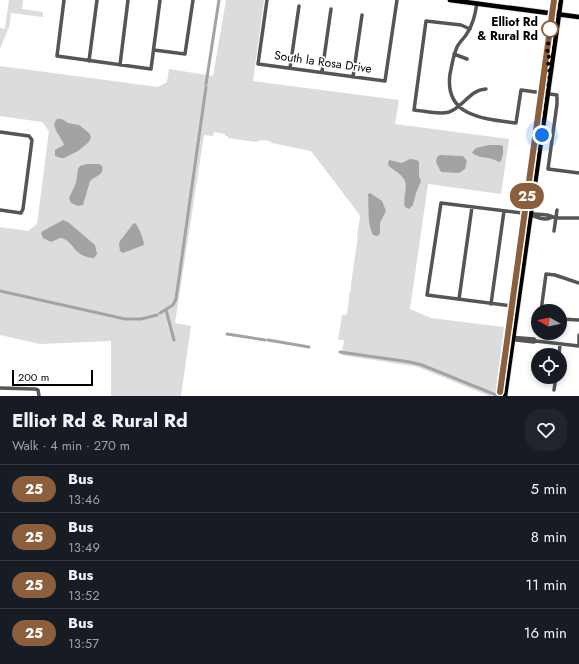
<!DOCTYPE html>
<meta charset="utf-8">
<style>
:root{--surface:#171b24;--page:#20242c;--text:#f1f3f6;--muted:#9ea1a6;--line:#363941}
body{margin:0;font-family:Jost,sans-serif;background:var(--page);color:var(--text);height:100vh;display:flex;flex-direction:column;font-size:15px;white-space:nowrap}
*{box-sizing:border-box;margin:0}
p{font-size:13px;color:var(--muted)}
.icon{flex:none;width:22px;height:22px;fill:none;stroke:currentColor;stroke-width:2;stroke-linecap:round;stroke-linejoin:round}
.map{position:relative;height:396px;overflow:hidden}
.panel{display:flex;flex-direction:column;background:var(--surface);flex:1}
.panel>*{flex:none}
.badge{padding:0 8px;border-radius:13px;font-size:14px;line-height:26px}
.needle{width:26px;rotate:278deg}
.buttons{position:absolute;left:531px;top:304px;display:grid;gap:8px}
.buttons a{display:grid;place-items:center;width:36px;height:36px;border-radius:50%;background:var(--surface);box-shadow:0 2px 6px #0003;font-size:20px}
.scale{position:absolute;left:12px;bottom:10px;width:81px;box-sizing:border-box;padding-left:4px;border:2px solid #000;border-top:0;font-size:11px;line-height:14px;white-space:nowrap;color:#000;-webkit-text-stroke:3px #fff;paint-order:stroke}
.you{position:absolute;width:20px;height:20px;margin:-10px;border:3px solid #fff;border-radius:50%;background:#1a73e8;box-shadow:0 0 0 6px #1a73e833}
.map>.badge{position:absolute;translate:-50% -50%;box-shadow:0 0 0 2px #fff}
.round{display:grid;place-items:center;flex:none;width:42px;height:42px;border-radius:16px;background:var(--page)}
.head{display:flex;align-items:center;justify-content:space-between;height:68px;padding:0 12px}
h1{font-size:19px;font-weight:700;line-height:30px}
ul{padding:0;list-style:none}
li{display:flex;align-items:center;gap:12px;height:48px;padding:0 12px;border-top:1px solid var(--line)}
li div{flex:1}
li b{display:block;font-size:15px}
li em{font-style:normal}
li .badge{min-width:44px;font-weight:700;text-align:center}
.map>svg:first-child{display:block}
</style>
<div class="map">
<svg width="579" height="396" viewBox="0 0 579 396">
<rect width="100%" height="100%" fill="#fff"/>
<path fill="#dcdcdc" d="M9 0H23L22 9 43 12V17L11 13 9 29 5 28Z
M226 0H264L253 81 399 100 395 124 509 139 501 194 428 184 410 309 431 318 504 327 496 394 491 392V396H489L418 367 341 355 344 342 343 340H338L342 315H345L347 314 350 291 351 290V284L358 236 357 235 360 218 359 214 311 151 272 143 270 141 261 140 256 142 228 138V136H225V134L214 132 213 136 204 135 175 323 191 326 181 396H111V341L40 344 0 335V227L28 231 37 224 49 131 42 122 0 116V66L158 87 167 82 169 69 213 76Z
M0 28 8 29 0 49Z"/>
<path fill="#a3a3a3" d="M57 119H62L68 123 79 125 89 133 91 137 89 142 78 151 64 158H61L55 156V150L64 145C62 137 49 127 57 119Z
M489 145H500L503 146V154L501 161 499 162C490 156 479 159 472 153L473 151 476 148Z
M440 155 463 156 467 161 465 169 459 173 441 172 436 162 437 157Z
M410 159 417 160 419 162V176L421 181 416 193 413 205 409 209 405 207C402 198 409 187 404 179 400 173 393 170 389 166L388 164 389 160 402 163Z
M87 164H99L102 166C105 175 95 176 90 181L83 205 78 206 71 203 69 198 76 183 78 169 80 166Z
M370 193 382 201 386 211 380 223V233L378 236 373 235C367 224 369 206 368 194Z
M63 220 68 222 95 245 97 254 94 258C89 258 83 256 79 253 72 248 69 238 60 238 57 239 54 241 51 242L43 238 41 233 43 231Z
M135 223C139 227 144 240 144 245L123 253 120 251 119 244 120 241 133 224Z"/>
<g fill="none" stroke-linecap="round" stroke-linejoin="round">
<path stroke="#a3a3a3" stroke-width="3" d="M206 84 219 0
M0 291 125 319H141L157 315
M166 310 174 340
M160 313 173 305 176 299 206 87
M227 334 265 340
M268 340 309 347
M340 352 410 362 422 365 496 395"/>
<defs>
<path id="major" d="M450 0 579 17
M499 396 554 0
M505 396 561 0"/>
</defs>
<use href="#major" stroke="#dbdbdb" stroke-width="6"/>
<path stroke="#555" stroke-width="3.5" d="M64 0 57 56 151 69 160 0
M267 0 258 64 385 81 397 0
M477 3C475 15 473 25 466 35 463 39 459 43 457 47 453 56 452 65 450 74 444 117 485 119 516 123L521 90 557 95
M470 29 461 25 426 21 414 110C425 111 439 115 449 112 464 107 469 90 486 89
M154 50 185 54 193 0
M454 54 467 59
M89 61 97 0
M120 65 128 0
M290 68 299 6
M322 72 331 9
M353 77 362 15
M557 97V104L548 169 579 173
M0 132 29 136 32 140 23 209 21 213 0 210
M530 214C536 218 546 221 552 217
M554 231 557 210
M459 299 472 207
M491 304 504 211
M512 306 427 295 441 203 530 214H535L547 215 556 218H579
M541 311 546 274 555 275 579 283
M560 319 579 320
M507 337 534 339 536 341 579 346
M513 337 516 340 534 342 536 341
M579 346V335
M559 355 560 344
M0 388 35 389 38 390 39 396
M554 390 556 377"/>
<use href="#major" stroke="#000" stroke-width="4.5"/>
</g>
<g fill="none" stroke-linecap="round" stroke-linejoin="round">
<defs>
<path id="line" d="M500 392 554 0"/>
</defs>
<use href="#line" stroke="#fff" stroke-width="9"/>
<use href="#line" stroke="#8b5e3c" stroke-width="6"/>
<path stroke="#000" stroke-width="4" stroke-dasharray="0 7.2" d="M542 135 550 73 548 67 549 55 547 54 550 29"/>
</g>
<circle fill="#fff" stroke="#8b5e3c" stroke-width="2" cx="550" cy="29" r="8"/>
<g text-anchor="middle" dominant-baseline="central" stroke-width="3.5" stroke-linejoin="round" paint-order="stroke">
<g font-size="12" font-weight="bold" fill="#000" stroke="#fff" text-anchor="end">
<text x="538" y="22">Elliot Rd<tspan x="538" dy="14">&amp; Rural Rd</tspan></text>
</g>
<g font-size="12" fill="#000" stroke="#fff">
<text transform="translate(323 62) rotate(8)">South la Rosa Drive</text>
</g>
</g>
</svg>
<div class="buttons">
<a><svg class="needle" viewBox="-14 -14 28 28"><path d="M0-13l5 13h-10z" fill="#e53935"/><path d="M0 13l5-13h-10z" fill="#9ea1a6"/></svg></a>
<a><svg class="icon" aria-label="locate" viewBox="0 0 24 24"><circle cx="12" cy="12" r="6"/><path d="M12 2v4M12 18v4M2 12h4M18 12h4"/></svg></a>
</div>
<div class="scale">200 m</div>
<div class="you" style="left:542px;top:135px"></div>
<b class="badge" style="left:527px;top:196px;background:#8b5e3c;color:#fff">25</b>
</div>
<section class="panel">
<div class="head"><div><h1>Elliot Rd &amp; Rural Rd</h1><p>Walk · 4 min · 270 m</p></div><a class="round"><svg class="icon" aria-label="heart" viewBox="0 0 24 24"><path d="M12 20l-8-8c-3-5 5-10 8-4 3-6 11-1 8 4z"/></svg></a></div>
<ul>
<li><span class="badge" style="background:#8b5e3c;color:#fff">25</span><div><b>Bus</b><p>13:46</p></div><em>5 min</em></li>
<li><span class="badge" style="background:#8b5e3c;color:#fff">25</span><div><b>Bus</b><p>13:49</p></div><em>8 min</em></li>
<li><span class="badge" style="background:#8b5e3c;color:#fff">25</span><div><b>Bus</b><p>13:52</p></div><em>11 min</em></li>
<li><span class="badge" style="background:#8b5e3c;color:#fff">25</span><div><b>Bus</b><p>13:57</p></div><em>16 min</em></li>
</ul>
</section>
